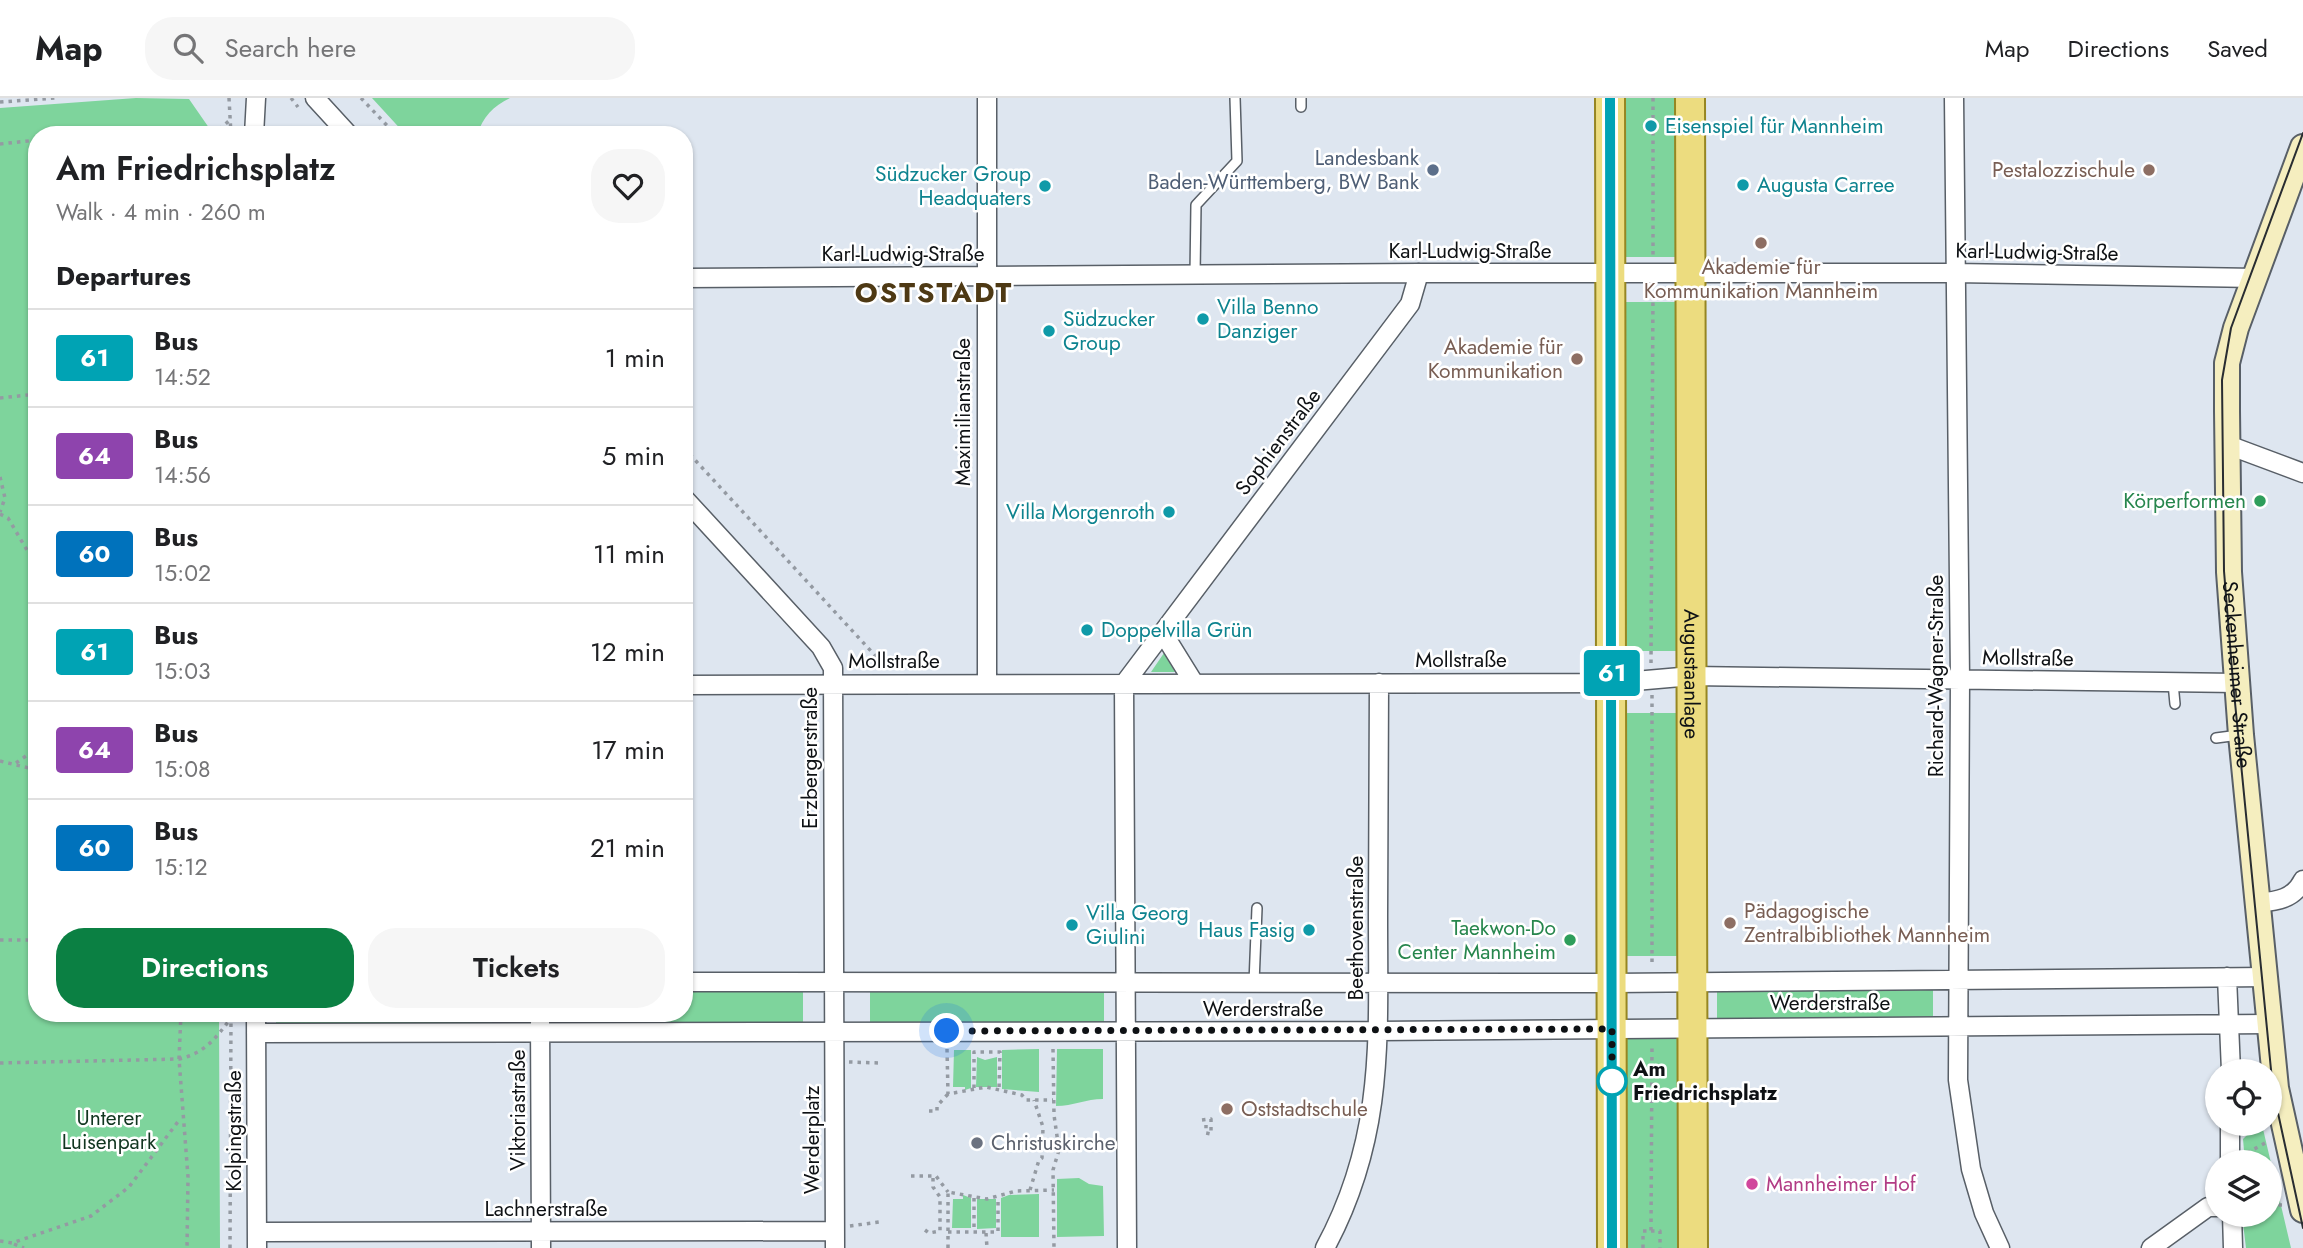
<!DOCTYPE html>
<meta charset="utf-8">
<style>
:root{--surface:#fff;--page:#f6f6f6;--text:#202124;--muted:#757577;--line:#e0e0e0;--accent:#0b8043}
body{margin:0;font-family:Jost,sans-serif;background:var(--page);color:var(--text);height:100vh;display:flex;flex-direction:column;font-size:26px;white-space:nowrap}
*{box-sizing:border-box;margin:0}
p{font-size:23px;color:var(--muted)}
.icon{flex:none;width:38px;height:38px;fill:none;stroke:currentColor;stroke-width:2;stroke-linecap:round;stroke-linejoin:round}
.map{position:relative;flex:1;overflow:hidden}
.side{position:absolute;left:28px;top:28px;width:665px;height:896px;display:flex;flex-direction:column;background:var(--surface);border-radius:28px;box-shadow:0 2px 5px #0004}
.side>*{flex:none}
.badge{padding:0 14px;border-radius:5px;font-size:24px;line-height:46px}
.tools{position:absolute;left:2205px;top:961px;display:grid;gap:14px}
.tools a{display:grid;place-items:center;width:77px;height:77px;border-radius:50%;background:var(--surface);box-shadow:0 2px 5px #0004;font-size:35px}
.you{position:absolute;width:35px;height:35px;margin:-18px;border:5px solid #fff;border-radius:50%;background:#1a73e8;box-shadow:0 0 0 10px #1a73e833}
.map>.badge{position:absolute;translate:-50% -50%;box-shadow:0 0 0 4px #fff}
h2{padding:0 28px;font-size:26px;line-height:63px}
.round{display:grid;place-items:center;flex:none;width:74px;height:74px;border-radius:28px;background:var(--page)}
.headline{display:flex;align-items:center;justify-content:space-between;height:119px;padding:0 28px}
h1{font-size:33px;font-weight:600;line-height:52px}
.primary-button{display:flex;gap:14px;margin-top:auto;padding:14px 28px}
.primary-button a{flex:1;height:80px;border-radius:28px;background:var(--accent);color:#fff;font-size:28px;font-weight:600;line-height:80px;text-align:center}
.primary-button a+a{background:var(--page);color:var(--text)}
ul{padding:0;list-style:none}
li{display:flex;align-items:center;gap:21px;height:98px;padding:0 28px;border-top:2px solid var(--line)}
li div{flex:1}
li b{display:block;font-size:26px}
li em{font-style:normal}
li .badge{min-width:77px;font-weight:700;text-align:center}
header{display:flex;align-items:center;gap:42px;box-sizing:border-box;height:98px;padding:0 35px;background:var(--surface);border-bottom:2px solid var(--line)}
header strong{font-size:33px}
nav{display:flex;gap:38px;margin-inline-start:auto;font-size:24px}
.search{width:490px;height:63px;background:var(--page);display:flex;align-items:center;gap:18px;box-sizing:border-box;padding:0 24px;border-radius:28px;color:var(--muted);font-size:26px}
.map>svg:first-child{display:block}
</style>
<header>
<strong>Map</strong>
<div class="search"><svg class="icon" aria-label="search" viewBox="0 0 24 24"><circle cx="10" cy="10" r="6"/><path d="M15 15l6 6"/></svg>Search here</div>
<nav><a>Map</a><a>Directions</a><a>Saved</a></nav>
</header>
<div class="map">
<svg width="2303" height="1150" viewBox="0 0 2303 1150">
<rect width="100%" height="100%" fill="#dee6f0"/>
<path fill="#7ed49c" d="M136 0 189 1 214 37H37V915H219L220 1150H0V10Z
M372 0H510C493 8 483 19 477 37H406Z
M1619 0H1680L1682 159H1620Z
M1622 204H1680L1681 553H1623Z
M1164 555 1175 574H1151Z
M1623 615H1681L1682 858H1624Z
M1933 892V920L1717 922V893Z
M684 893H803V925H563V915H684Z
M870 893H1104V925H870Z
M276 915H513V925L276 926Z
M1624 939 1683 941 1681 1150H1624Z
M1039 951V994L1002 991V952Z
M1057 951H1103V1001C1086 1001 1073 1008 1056 1008Z
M954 952H971V990L965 992V989H953Z
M977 959 985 962 997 959V989H976Z
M2263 1031 2291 1150H2246L2242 1117 2270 1116V1064H2245L2243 1041 2249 1035Z
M1079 1080 1089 1086 1103 1088 1104 1138 1057 1139V1081Z
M1039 1096V1139H1001V1100L1009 1097Z
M963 1097 971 1100V1130H952L953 1101H963Z
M977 1101H996V1130L977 1131Z"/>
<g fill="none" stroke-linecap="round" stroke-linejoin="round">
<defs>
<path id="lane" d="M1301 0V9
M1195 177 1196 107 1237 63 1235 0
M2173 585 2175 606
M2216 640 2239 637
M1254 885 1257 810"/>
<path id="street" d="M315 0 349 37
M987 0V586
M1954 0 1960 581 1958 982 1971 1071 1984 1115 2000 1150
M254 37 256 0
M684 180 1419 175H1954L2256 180
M2228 347 2303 375
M684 400 821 549 833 570 835 1150
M1163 535 1194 585
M684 587 1612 585 1692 578 2237 585
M2258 805C2277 803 2294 801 2303 782
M2227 879 2231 973
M684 884 1612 885 2266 879
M256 915 257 1150
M540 915 541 1150
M256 935 1378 933 2269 926
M2230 1064V1026
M2232 1116 2233 1150
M257 1134 835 1133
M1127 1150 1124 586 1410 206 1419 175
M1325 1150C1385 1039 1378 941 1378 819 1379 741 1379 663 1379 585
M2151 1150 2208 1109H2217"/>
<g id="secondary">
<path id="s1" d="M2303 49 2236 230 2227 265V313L2229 474 2241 637 2276 990 2303 1112"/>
</g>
<g id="primary">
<path d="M1610 0 1612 1150"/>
<path id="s2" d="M1690 0 1693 1150"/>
</g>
</defs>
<use href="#lane" stroke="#585f67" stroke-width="12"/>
<use href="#street" stroke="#585f67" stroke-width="21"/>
<use href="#secondary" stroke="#585f67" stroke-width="28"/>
<use href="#primary" stroke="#968622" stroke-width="32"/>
<path stroke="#949aa2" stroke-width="3.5" stroke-dasharray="3.5 5" stroke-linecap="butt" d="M229 0 231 37
M291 0 298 9
M361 0 396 37
M1653 0V159
M0 4 56 0
M213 37 231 21
M0 46 37 42
M0 300 37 296
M684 350 882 565V570
M0 379 5 400 0 414
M0 416 8 420 37 469
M1651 565 1653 191
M1652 597V869
M0 663 37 672
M16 665 37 650
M0 842H37
M181 915 179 961 188 1079 187 1150
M947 951 948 996 986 989 1022 997 1026 1002H1053
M1053 951 1054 1017 1059 1052 1053 1072 1054 1150
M849 964 879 965
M0 965 179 961C205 955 216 940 231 920H240
M974 990V954H1000L999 991
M929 1013H937V1008L948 996
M1202 1022 1211 1021V1036L1206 1035V1027
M1042 1044 1110 1045
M2247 1055 2267 1044
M911 1078H936L948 1094
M1030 1092 1039 1062 1042 1060 1043 1029 1034 1002
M974 1100V1134
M2270 1107H2282
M850 1128 879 1124
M925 1132 929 1135 940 1133V1099L933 1089V1078
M1651 1133H1660V1150
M948 1134H998V1100
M986 1135 987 1150
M0 1143 12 1145 91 1118 129 1089 180 1021
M14 1146 24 1150
M230 1150 231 915
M948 1150V1094L987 1101 1016 1093 1054 1092
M1643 1150V1133H1651L1652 947"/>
<use href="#lane" stroke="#fff" stroke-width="9"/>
<use href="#street" stroke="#fff" stroke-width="18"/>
<use href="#secondary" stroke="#f5eebf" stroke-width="24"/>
<use href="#primary" stroke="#ecdc7f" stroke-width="28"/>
<path stroke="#292d31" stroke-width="2" d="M2303 35 2231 230 2222 282 2224 473 2233 584 2273 992 2303 1130"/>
</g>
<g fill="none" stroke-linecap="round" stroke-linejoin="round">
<defs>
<path id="line" d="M1610 0 1612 1150"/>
</defs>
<use href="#line" stroke="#fff" stroke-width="16"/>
<use href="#line" stroke="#00a3b4" stroke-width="10"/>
<path stroke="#0e1114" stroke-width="7" stroke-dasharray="0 12.6" d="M947 933 1612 931V983"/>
</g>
<g fill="#0f9aa8" stroke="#fff" stroke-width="2.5">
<circle cx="1651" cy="28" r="7"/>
<circle cx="1743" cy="87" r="7"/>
<circle cx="1045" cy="88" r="7"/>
<circle cx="1203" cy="221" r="7"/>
<circle cx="1049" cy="233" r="7"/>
<circle cx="1169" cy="414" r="7"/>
<circle cx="1087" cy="532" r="7"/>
<circle cx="1072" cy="827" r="7"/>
<circle cx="1309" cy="832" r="7"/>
</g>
<circle fill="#5c6f8a" stroke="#fff" stroke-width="2.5" cx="1433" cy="72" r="7"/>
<g fill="#8d6e63" stroke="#fff" stroke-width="2.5">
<circle cx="2149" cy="72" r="7"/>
<circle cx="1761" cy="145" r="7"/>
<circle cx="1577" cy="261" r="7"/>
<circle cx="1730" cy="825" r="7"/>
<circle cx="1227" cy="1011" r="7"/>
</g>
<g fill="#2e9e5b" stroke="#fff" stroke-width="2.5">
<circle cx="2260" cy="403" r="7"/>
<circle cx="1570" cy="842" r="7"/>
</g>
<circle fill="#fff" stroke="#00a3b4" stroke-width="3.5" cx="1612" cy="983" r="14"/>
<circle fill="#6b7280" stroke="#fff" stroke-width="2.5" cx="977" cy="1045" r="7"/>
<circle fill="#d1479c" stroke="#fff" stroke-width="2.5" cx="1752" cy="1086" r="7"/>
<g text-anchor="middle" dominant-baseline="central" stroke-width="5" stroke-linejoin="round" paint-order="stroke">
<g font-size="21" fill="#0d838f" stroke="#fff" text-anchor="start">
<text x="1665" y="28">Eisenspiel für Mannheim</text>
<text x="1031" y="76" text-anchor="end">Südzucker Group<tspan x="1031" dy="24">Headquaters</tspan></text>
<text x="1757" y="87">Augusta Carree</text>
<text x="1217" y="209">Villa Benno<tspan x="1217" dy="24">Danziger</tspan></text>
<text x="1063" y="221">Südzucker<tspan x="1063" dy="24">Group</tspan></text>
<text x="1155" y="414" text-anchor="end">Villa Morgenroth</text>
<text x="1101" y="532">Doppelvilla Grün</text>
<text x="1086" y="815">Villa Georg<tspan x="1086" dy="24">Giulini</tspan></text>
<text x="1295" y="832" text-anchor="end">Haus Fasig</text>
</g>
<g font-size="21" fill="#4e5e75" stroke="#fff" text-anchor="end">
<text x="1419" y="60">Landesbank<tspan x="1419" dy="24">Baden-Württemberg, BW Bank</tspan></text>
</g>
<g font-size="21" fill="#785e54" stroke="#fff" text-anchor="end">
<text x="2135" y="72">Pestalozzischule</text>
<text x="1761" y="169" text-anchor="middle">Akademie für<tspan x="1761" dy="24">Kommunikation Mannheim</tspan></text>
<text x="1563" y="249">Akademie für<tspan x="1563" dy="24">Kommunikation</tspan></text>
<text x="1744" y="813" text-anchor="start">Pädagogische<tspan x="1744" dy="24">Zentralbibliothek Mannheim</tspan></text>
<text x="1241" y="1011" text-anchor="start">Oststadtschule</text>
</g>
<g font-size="21" fill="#0e1114" stroke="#fff">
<text x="1470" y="153">Karl-Ludwig-Straße</text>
<text transform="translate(2037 154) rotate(1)">Karl-Ludwig-Straße</text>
<text x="903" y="156">Karl-Ludwig-Straße</text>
<text transform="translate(963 314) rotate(-90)">Maximilianstraße</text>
<text transform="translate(1278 344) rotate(-53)">Sophienstraße</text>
<text transform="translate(2028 560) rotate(1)">Mollstraße</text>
<text x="1461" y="562">Mollstraße</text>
<text x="894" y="563">Mollstraße</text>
<text stroke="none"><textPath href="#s2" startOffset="576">Augustaanlage</textPath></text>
<text stroke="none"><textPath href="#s1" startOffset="541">Seckenheimer Straße</textPath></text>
<text transform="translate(1936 578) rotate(-90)">Richard-Wagner-Straße</text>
<text transform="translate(810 660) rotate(-90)">Erzbergerstraße</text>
<text transform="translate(1356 830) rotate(-90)">Beethovenstraße</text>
<text x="1830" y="905">Werderstraße</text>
<text x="1263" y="911">Werderstraße</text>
<text transform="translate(518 1012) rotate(-90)">Viktoriastraße</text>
<text transform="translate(234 1033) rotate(-90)">Kolpingstraße</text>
<text transform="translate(812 1042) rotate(-90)">Werderplatz</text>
<text x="546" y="1111">Lachnerstraße</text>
</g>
<g font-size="21" fill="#27864d" stroke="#fff" text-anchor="end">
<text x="2246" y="403">Körperformen</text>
<text x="1556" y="830">Taekwon-Do<tspan x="1556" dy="24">Center Mannheim</tspan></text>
</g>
<g font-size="21" font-weight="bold" fill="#0e1114" stroke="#fff" text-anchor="start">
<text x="1633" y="971">Am<tspan x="1633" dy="24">Friedrichsplatz</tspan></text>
</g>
<g font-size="21" fill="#113620" stroke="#fff">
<text x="109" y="1020">Unterer<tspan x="109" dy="24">Luisenpark</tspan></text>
</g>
<g font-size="21" fill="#5b616d" stroke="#fff" text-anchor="start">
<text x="991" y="1045">Christuskirche</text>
</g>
<g font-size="21" fill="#b23c85" stroke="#fff" text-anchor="start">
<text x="1766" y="1086">Mannheimer Hof</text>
</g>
<g font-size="28" font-weight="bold" letter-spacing="2" fill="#4e3914" stroke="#fff">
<text x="934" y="194">OSTSTADT</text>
</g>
</g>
</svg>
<div class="tools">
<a><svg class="icon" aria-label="locate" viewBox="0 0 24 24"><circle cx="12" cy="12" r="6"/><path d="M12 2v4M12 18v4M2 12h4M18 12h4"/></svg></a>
<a><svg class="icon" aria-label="layers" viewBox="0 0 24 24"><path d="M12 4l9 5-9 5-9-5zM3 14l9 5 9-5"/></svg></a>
</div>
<div class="you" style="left:947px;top:933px"></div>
<b class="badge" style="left:1612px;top:575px;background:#00a3b4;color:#fff">61</b>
<section class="side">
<div class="headline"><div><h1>Am Friedrichsplatz</h1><p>Walk · 4 min · 260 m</p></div><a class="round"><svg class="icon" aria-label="heart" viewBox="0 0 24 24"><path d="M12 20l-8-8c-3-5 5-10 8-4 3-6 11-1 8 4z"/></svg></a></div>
<h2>Departures</h2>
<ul>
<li><span class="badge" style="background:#00a3b4;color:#fff">61</span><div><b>Bus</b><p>14:52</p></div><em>1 min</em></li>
<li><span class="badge" style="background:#8e44ad;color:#fff">64</span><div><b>Bus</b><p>14:56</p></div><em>5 min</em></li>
<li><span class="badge" style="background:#0072bc;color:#fff">60</span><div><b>Bus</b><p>15:02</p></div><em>11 min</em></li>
<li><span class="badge" style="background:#00a3b4;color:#fff">61</span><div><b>Bus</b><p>15:03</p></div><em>12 min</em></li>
<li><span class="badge" style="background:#8e44ad;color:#fff">64</span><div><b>Bus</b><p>15:08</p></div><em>17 min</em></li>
<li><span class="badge" style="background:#0072bc;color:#fff">60</span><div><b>Bus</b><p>15:12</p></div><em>21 min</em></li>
</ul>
<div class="primary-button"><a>Directions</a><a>Tickets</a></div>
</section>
</div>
